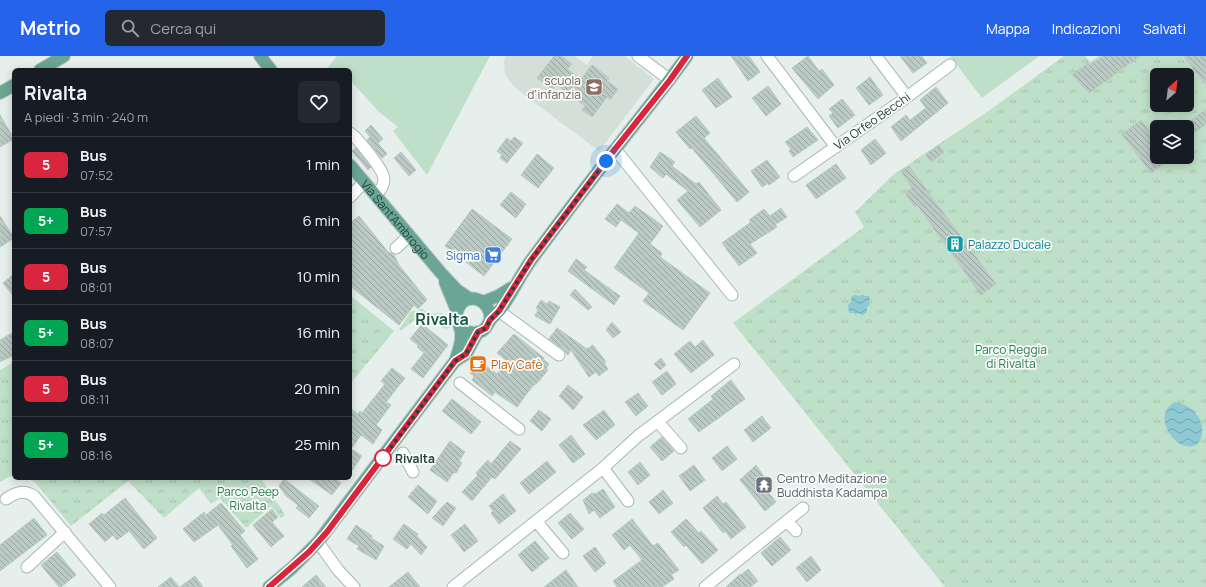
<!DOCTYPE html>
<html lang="it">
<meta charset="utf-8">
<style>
:root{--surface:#171b24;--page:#242831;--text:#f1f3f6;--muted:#9ea1a6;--line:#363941;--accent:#2563eb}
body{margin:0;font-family:Manrope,sans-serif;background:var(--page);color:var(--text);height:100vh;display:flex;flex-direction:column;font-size:15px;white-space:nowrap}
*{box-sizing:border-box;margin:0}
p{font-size:13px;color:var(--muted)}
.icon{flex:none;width:22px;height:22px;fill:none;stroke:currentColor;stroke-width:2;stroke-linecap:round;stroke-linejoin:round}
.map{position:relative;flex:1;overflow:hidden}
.panel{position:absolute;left:12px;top:12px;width:340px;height:412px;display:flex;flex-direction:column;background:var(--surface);border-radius:6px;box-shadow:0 2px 10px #0003}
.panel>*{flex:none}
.badge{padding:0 8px;border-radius:6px;font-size:14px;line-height:26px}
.needle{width:26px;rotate:28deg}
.tools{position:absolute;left:1150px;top:12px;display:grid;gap:8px}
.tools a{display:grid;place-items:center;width:44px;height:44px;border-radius:6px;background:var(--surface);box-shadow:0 2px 10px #0003;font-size:20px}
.you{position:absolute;width:20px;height:20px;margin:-10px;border:3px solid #fff;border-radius:50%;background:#1a73e8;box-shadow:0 0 0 6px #1a73e833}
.map>.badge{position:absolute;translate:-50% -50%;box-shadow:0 0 0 2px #fff}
.round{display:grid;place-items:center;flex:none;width:42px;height:42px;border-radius:6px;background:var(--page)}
.overview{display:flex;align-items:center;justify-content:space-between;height:68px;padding:0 12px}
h1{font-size:19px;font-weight:700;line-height:30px}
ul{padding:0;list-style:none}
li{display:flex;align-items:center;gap:12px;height:56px;padding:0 12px;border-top:1px solid var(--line)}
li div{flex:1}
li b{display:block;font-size:15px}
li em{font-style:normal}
li .badge{min-width:44px;font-weight:700;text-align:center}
header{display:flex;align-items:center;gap:24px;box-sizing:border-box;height:56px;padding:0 20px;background:var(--accent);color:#fff}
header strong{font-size:19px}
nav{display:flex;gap:22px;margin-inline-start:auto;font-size:14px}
.search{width:280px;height:36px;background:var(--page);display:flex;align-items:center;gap:10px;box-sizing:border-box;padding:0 14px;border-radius:6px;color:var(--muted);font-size:15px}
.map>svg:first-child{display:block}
</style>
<header>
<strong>Metrio</strong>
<div class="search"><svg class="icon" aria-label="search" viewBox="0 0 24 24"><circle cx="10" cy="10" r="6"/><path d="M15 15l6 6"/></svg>Cerca qui</div>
<nav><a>Mappa</a><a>Indicazioni</a><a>Salvati</a></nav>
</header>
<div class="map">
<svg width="1206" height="531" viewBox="0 0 1206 531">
<defs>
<pattern id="park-tufts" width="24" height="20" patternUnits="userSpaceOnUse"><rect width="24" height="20" fill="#bfe0c8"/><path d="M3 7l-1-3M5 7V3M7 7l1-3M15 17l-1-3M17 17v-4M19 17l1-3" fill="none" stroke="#a4c1ad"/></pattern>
<pattern id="water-waves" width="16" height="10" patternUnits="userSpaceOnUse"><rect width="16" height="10" fill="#8ec9d4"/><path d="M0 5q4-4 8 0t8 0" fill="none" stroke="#74a5ad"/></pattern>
<pattern id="building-back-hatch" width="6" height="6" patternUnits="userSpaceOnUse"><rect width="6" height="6" fill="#bbcac4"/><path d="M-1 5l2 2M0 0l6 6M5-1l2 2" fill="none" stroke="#98a6a0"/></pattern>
</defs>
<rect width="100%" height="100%" fill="#e6efeb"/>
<path fill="#d4dfda" d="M505 0H575L587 9 593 0H625L654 23 599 95 524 39 512 28 505 18 504 7Z"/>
<path fill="#bfe0c8" d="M337 0H490L427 119 393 75 398 71 379 56 350 24V14H326Z
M950 0H1039L982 42Z"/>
<path fill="url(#park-tufts)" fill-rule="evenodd" d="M1064 0H1085L1090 6 1099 0H1206V531H945L733 267 864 171 855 156 894 118 987 56ZM1157 19H1187V49H1157ZM1157 71H1187V101H1157Z
M350 239 394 275 350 328Z
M422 252 427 258 440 257 448 259 451 266V271L445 273C436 268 431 258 418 261L402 274H399L411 255H418Z
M14 306V419H12L0 426V314Z
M24 422H261L285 459 281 462 271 450 246 472 220 442 211 448 199 432 164 462 128 425 71 470 34 425Z"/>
<path fill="url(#water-waves)" d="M863 238 864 240H869L870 242 869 246 870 248 867 251V256L863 259 858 257 855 259 854 257H849L848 249 851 246V241L855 239 859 240Z
M1174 346C1185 348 1193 352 1199 362 1206 372 1202 395 1186 390 1172 386 1159 367 1167 353 1168 351 1172 348 1174 346Z"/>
<path fill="url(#building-back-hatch)" stroke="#b8c9c2" d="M554 0H561L572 8 567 13 581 23 592 9 609 22 607 25 618 33 610 44 607 41 592 61 582 54 585 50 556 28 553 33 537 22Z
M731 0H749L760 16 748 25Z
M808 0 819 15 822 13 834 29 818 43 792 12Z
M900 0H922L927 7 913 17Z
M1104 0H1140L1089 37 1072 19 1088 7 1089 9Z
M1184 0H1206V29Z
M870 21 883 39 869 49 856 32Z
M718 22 732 41 716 52 702 34Z
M768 30 781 48 766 60 752 42Z
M936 31 948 47 901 85 891 71 906 59 910 64 926 52 920 44Z
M842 43 855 59 838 72 829 60 833 57 829 53Z
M1206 53V68L1187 82V68Z
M0 59 14 83 0 91Z
M696 60 710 77 704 82 749 136 737 146 692 92 690 93 676 76Z
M1141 64 1153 80 1157 77V101H1162L1166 106 1151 117 1122 78Z
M371 69 383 83 378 87 387 98 382 102 367 84 370 81 365 75Z
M807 71 818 84 793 101 789 95 791 93 785 86Z
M514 81 523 87 507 107 500 102 502 99 497 95 507 82 511 85Z
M875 83 886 97 871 109 861 94Z
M939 89 944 96 931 106 926 99Z
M356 92 371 111 368 114 352 95Z
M401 96 416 114 409 120 394 102Z
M660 96 675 106 672 110 696 128 699 126 721 154 700 171 677 144 688 135 666 118 663 122 650 111Z
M537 98 554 112 538 132 521 119Z
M767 104 780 121 769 129 768 127 762 131 751 115Z
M836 108 846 122 816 143 806 129Z
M909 110 996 228 981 239 917 149 915 151 905 137 912 132 901 115Z
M511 136 526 148 516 162 500 149Z
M617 148 629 157 635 150 663 170 650 188 662 197 660 201 710 237 683 274 643 245 649 237 614 212 639 177 621 164 616 171 605 163Z
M781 152 787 161 775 169 777 171 750 188 757 197 739 210 722 187 751 166 749 164 764 153 770 160Z
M472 153 512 183 484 220 445 190Z
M0 160 14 182 0 191Z
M359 160 388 196 394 199 399 209 427 244 418 253 414 249 399 269 350 230V167Z
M576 203 587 211 584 214 620 240 614 249 568 215Z
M14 218V241L3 227Z
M575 233 592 251 588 254 570 239Z
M541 244 547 248 549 245 560 251 550 268 535 260 538 254 536 252Z
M612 266 621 276 613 282 606 274Z
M422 268 448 289 423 322 411 313 424 297 417 291 418 289 410 283Z
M557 272 587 293 593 289 606 306 604 307 608 313 599 320 596 316 589 321 571 294 568 299 563 293 549 283Z
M14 276V299L0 306V284Z
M514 278 544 302 543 303 549 308 546 313 548 314 539 325 532 331 517 351 495 336 492 340 472 324 474 320 470 317 479 305 497 318 507 305 497 297Z
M703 284 714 299 691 317 674 298 690 285 695 291Z
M661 302 666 309 660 314 654 308Z
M392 312 405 322 386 346 391 349 376 369 382 374 373 388 361 379 351 393 362 400 350 417V352L358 358 360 355 362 357 385 328 381 325Z
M667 315 676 328 662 339 652 326Z
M731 324 745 343 699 376 688 363 713 343 711 340Z
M568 329 583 341 573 354 559 340Z
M638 337 648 350 636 360 625 346Z
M452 343 481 366 471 378 442 355Z
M539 354 551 363 542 375 530 365Z
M604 354 615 369 596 384 583 369Z
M762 360 771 372 753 386 744 374Z
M571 379 585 398 573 407 559 389Z
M662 381 674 395 662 405 650 391Z
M450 385 465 396 459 405 462 407 456 417 454 416 447 426 430 414Z
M510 385 521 393 503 414 495 423 492 421 472 445 462 436 478 419 476 417 488 404 491 408Z
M727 390 737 403 722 415 712 402Z
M547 405 556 416 529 438 520 427Z
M640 406 650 419 638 429 628 416Z
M694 409 705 424 690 435 679 420Z
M756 409 772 432 768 436 776 446 765 455 740 424Z
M308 422H334L341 427 332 439Z
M284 423 319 450 309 462 296 452 298 449 286 440 279 430Z
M418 429 437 445 428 458 408 441Z
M603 433 615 451 600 462 594 454 589 458 583 444 592 437 595 438Z
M663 434 673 447 659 458 649 446Z
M503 438 516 455 499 468 491 457 493 455 489 450Z
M717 440 723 448 726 446 746 471 731 483 725 475 723 477 703 452Z
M125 442 157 482 144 493 129 475 117 484 113 479 105 486 89 468 102 457 104 459Z
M447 446 456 452 443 470 432 462Z
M221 447 245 475 240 479 258 503 247 512 231 490 233 489 218 469 194 486 183 473 204 456 206 459Z
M272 453 278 461 272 466 284 480 271 491 253 469Z
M570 457 584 473 572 483 558 467Z
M34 462 47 479 0 515V489Z
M632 463 653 490 658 487 679 514 671 519 674 523 662 531H617L613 525 642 504 630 489 624 494 612 479Z
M686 463 699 477 701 475 718 494 702 508 686 489 684 491 671 476Z
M404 468 418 478 417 480 427 491 421 499 411 488 407 493 393 483Z
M465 468 478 485 464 496 451 479Z
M356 469 372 480 371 482 384 490 376 504 357 493 359 490 347 483Z
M780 481 791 494 772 510 761 497Z
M535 485 549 502 532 516 518 499Z
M595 491 606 507 595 516 583 500Z
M57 496 76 519 61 531H59L41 509Z
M811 500 821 514 807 526 796 512Z
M748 513 758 525 750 531H726L740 518 741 519Z
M566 514 578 531H544Z
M408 516 420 531H389Z
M316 519 326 531H302Z
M195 520 203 531H180Z
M171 521 179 531H158Z"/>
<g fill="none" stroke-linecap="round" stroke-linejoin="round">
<defs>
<path id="minor" d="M638 0 670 24
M767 0 836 91
M876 0 907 41
M350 77 355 81C363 90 383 112 384 123 384 130 380 135 375 139
M615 93 732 239
M794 120 907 41 950 9
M350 141 364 126
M396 192 409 180
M499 255 559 299
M460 327 519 373
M658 366 681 392
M403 397 413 416
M603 412 628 445
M6 443C15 437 23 433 34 440L110 531
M536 465 563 497
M787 465 796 475
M318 486 338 514 354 531
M27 511 65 476
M453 531 603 412 638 380 734 308
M705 531 803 452"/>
<g id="major">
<path d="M260 0 271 14"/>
<path d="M40 14 64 0"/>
<path d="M0 37 14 29"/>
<path id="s1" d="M350 109 441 217 457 234 470 243"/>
<path d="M445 226 457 255"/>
<path d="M483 246 498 240 511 232"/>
<path d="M460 271C466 276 475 279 482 275 487 272 488 267 491 263 494 260 497 257 500 254 512 238 520 219 532 203 560 165 588 128 617 91 640 61 665 31 687 0"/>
<path d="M455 305 466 298 478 276"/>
<path d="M269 531 292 512 318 486 455 305C458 296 462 287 461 278 461 269 454 262 458 253 466 234 492 243 490 264"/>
</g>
</defs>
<use href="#minor" stroke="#a8b8b2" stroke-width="13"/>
<use href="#major" stroke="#c2cac8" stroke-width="14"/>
<use href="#minor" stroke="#fff" stroke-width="11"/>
<use href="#major" stroke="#6aa596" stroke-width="12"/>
</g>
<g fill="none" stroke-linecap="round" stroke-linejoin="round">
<defs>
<path id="line" d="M269 531 309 496 327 476 455 305 466 298 478 276 486 272 490 264 499 255 531 204 615 93 670 24 687 0"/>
</defs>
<use href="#line" stroke="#fff" stroke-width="9"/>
<use href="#line" stroke="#d7263d" stroke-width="6"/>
<path stroke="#24423a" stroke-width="4" stroke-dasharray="0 7.2" d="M383 402 455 305 466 298 478 276 486 272 490 264 499 255 531 204 606 105"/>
</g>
<defs>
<symbol id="school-square" viewBox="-11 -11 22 22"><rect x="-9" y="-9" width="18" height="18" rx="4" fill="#8d6e63" stroke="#f7fbf9"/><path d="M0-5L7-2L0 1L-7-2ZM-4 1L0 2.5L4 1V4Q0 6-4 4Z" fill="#fff"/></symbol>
<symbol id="building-square" viewBox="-11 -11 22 22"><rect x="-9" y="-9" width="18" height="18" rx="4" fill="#0f9aa8" stroke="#f7fbf9"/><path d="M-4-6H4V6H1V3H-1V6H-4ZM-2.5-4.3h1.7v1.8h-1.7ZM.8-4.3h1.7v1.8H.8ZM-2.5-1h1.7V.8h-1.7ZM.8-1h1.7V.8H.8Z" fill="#fff"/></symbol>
<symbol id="supermarket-square" viewBox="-11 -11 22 22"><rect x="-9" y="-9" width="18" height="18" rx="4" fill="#3f7fe0" stroke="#f7fbf9"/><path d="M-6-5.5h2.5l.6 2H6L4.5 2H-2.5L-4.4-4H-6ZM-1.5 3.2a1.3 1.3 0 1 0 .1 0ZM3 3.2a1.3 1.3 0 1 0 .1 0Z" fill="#fff"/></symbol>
<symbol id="cafe-square" viewBox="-11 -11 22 22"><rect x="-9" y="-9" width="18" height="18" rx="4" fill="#e8710a" stroke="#f7fbf9"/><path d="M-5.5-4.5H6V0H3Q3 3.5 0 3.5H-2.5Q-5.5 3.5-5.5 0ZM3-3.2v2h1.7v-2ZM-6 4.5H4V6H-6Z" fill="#fff"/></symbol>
<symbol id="temple-square" viewBox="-11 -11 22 22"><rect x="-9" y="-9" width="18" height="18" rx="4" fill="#6b7280" stroke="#f7fbf9"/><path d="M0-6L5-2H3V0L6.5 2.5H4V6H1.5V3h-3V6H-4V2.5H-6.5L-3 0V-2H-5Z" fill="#fff"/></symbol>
</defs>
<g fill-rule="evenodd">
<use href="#school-square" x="584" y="21" width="20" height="20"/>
<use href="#building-square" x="945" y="178" width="20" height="20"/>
<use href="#supermarket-square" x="483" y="189" width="20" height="20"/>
<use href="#cafe-square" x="468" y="298" width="20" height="20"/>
<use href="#temple-square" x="754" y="419" width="20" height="20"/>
</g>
<circle fill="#fff" stroke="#d7263d" stroke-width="2" cx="383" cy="402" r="8"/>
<g text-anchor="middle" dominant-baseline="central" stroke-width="3.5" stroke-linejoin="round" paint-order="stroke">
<g font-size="12" fill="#785e54" stroke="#f7fbf9" text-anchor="end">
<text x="581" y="24">scuola<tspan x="581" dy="14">d'infanzia</tspan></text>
</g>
<g font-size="12" fill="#24423a" stroke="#f7fbf9">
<text transform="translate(872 65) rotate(-35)">Via Orfeo Becchi</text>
<text stroke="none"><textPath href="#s1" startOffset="71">Via Sant'Ambrogio</textPath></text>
</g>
<g font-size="12" fill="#0d838f" stroke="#f7fbf9" text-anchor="start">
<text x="968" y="188">Palazzo Ducale</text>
</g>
<g font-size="12" fill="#366cbe" stroke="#f7fbf9" text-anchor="end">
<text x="480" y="199">Sigma</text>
</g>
<g font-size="12" fill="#2d7a4b" stroke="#f7fbf9">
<text x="1011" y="293">Parco Reggia<tspan x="1011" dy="14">di Rivalta</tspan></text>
<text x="248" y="435">Parco Peep<tspan x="248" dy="14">Rivalta</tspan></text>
</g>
<g font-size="12" fill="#c56008" stroke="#f7fbf9" text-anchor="start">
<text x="491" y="308">Play Cafè</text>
</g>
<g font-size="12" font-weight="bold" fill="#24423a" stroke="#f7fbf9" text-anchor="start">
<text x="395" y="402">Rivalta</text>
</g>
<g font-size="12" fill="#5b616d" stroke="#f7fbf9" text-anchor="start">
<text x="777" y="422">Centro Meditazione<tspan x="777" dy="14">Buddhista Kadampa</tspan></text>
</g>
<g font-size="16" font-weight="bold" fill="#1f5548" stroke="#f7fbf9">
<text x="442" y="263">Rivalta</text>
</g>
</g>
</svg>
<div class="tools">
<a><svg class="needle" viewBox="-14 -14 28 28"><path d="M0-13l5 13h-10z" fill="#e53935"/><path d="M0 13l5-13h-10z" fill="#9ea1a6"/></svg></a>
<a><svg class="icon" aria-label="layers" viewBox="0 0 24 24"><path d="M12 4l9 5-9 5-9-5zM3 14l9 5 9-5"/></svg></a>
</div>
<div class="you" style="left:606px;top:105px"></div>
<section class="panel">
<div class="overview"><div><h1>Rivalta</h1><p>A piedi · 3 min · 240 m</p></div><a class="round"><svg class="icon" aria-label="heart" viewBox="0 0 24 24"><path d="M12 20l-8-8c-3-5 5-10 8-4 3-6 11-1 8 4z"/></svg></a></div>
<ul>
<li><span class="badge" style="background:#d7263d;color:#fff">5</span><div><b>Bus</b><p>07:52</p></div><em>1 min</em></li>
<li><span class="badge" style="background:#00a651;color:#fff">5+</span><div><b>Bus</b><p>07:57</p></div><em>6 min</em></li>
<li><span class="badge" style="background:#d7263d;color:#fff">5</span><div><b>Bus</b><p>08:01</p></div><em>10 min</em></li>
<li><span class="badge" style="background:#00a651;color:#fff">5+</span><div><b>Bus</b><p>08:07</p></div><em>16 min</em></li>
<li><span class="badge" style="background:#d7263d;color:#fff">5</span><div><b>Bus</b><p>08:11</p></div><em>20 min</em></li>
<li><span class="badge" style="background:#00a651;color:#fff">5+</span><div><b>Bus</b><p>08:16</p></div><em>25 min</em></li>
</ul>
</section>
</div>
